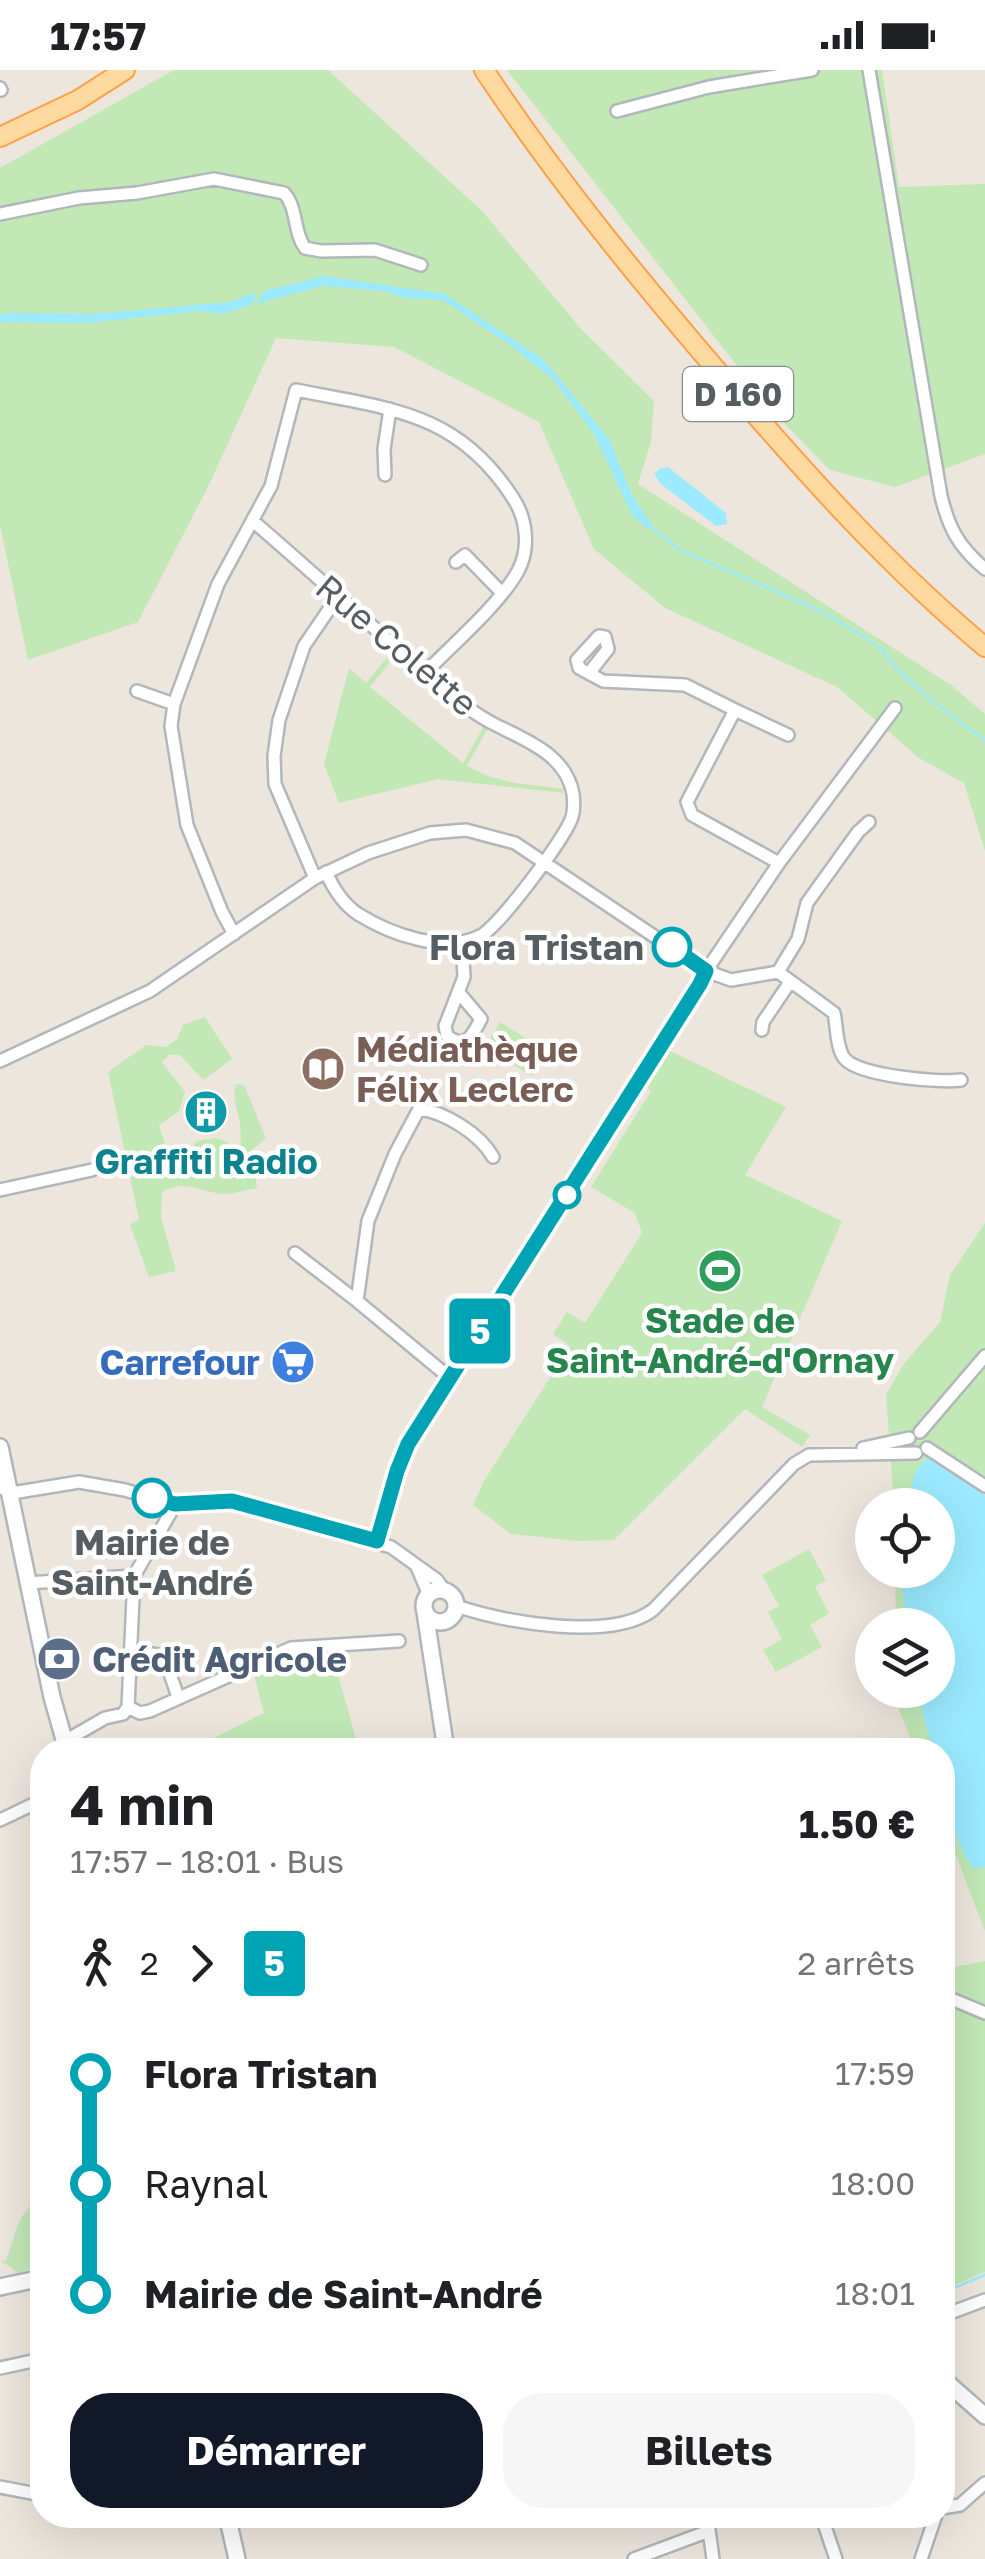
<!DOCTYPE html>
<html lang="fr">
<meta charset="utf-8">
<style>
:root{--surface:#fff;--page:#f6f6f6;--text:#202124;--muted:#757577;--accent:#111827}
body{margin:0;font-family:"Golos Text",sans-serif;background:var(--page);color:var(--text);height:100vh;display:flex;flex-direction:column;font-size:38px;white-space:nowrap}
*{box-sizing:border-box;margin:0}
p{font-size:32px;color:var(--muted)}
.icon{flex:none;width:55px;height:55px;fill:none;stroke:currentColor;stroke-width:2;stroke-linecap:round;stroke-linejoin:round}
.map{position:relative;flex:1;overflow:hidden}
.sheet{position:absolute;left:30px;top:1668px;width:925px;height:790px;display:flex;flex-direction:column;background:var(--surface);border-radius:40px;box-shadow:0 10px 40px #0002}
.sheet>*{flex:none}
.badge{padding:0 20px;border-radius:8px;font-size:35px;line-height:65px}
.controls{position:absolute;left:855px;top:1418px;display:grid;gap:20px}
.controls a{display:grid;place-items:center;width:100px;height:100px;border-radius:50%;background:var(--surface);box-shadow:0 10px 40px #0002;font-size:50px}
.map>.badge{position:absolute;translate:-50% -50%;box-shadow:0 0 0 5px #fff}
.legs{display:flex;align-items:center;gap:15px;height:110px;padding:0 40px;font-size:32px}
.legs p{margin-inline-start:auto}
.overview{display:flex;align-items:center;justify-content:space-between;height:170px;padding:0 40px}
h1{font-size:55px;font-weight:700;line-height:75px}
.action{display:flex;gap:20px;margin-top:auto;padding:20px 40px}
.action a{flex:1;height:115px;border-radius:40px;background:var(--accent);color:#fff;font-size:40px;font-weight:700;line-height:115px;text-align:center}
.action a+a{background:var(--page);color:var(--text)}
ul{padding:0 40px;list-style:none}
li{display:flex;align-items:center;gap:35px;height:110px;font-size:38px}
li i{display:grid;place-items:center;width:15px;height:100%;margin:0 12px;background:currentColor}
li i::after{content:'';width:25px;height:25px;margin:-12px;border:8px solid;border-radius:50%;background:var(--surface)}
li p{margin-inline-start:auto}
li:first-child i{background:linear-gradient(#0000 50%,currentColor 0)}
li:last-child i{background:linear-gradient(currentColor 50%,#0000 0)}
.status{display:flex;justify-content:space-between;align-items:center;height:70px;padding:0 50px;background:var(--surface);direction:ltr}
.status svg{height:28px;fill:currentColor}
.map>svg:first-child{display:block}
</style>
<div class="status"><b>17:57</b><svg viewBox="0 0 49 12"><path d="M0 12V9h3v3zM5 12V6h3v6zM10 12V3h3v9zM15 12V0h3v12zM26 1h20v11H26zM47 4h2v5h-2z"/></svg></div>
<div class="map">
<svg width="985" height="2489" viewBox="0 0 985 2489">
<rect width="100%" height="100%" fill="#ede6dd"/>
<path fill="#c2e8b6" d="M174 0H328L482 141 582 260 654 331 651 372 638 414 951 615 985 644V781L964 713 919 688 837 617 665 538 594 479 539 352 394 277 276 268 208 417 138 552 28 590 0 455V98Z
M507 0H882L899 117 985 114V384L895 417 830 400 773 342Z
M390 584 394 587 370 617 463 693 484 656 488 658 467 696 488 706 515 713 563 719 564 723 438 709 339 733 324 694 349 598 366 613Z
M205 947 232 989 203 1010 180 985H169L162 992 185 1022 179 1041 159 1055 168 1085 181 1101 196 1071 216 1068 227 1072 237 1096C240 1082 242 1069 240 1054 238 1039 232 1029 236 1014L244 1015 266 1068 252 1080 257 1118C245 1120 228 1126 216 1123 195 1119 183 1110 162 1122L161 1147 176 1201 149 1207 130 1155 139 1149 108 1002 146 975 166 977 177 969 183 955Z
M500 952 547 981 532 1006 485 977Z
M668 980 786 1037 745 1105 842 1151 762 1337 810 1365 802 1377 745 1339 614 1470 577 1471 511 1464 473 1435 484 1411 570 1276 553 1264 567 1242 585 1253 642 1163 635 1143 591 1117 651 1021 647 1017Z
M985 1153V1861L943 1752 942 1680H915L896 1632 897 1620H938V1555H896L895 1500H938V1435H894L886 1325 903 1295 940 1252 950 1205Z
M809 1479 826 1510 815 1517 829 1543 810 1555 822 1577 776 1602 763 1580 782 1569 768 1542 779 1536 762 1505Z
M331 1579 359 1680H189L264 1643 254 1604 285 1589 290 1592 296 1590 297 1583Z
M985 1891V2202L943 2220V1899Z
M42 2129V2195L18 2203 0 2190 6 2191C14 2170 19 2135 42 2129Z"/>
<path fill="#9beaff" d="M324 206 445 224 544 290 609 369 632 425 652 455 648 459 632 445 594 364 553 309 510 275 443 230 402 228 384 221 323 216 256 234 264 221Z
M256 222 253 234 223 244 199 241 87 253 0 252V245L9 243 92 244 231 232Z
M668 397 726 443 727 454 716 456 661 414 654 404 661 398Z
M929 1387 985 1426V1797L973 1799C950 1765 943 1720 942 1680H933L921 1638 920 1620H938V1555H907L900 1500H938V1435H910C910 1416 913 1398 929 1387Z"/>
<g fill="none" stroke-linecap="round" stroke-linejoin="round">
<path stroke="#9beaff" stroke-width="2.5" d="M650 456 678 479 821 541 864 567 883 580 894 596 932 631 985 670
M942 2223 985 2205"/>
<defs>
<path id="street" d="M869 0 941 426C949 459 959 477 985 499
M0 18 1 20
M617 41 709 17 812 0
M0 144 79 128 137 123 214 109 284 123C298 138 293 162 305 178L321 181 375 180 421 195
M385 405 384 379 390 339
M253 451C299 491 344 531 390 572 422 600 453 631 490 652 522 669 566 683 573 724 574 730 574 741 572 747 566 767 499 857 480 866 444 884 390 864 358 844 343 834 333 818 326 802
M456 492 465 485 502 523
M592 605 593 598 608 579 605 567 599 566 577 590 579 598 603 611 685 615 735 640 687 732 692 745 779 793
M137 621 174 634
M735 640 788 665
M315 808 275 714 274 686 279 650 304 576 338 526
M234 864 222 842 187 755 171 656 174 634 218 514 271 416 296 320C389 339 457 341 513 428 527 449 530 479 518 501 500 534 452 575 425 603
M778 902 798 869 807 833 858 762 869 752
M460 924 481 949C472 966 466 980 447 966L445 956 464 907 462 872
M762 960 763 952 790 912
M0 991 150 921 315 808 368 783 430 763 466 760 515 773 706 901 731 910 778 902 834 943C837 956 836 979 845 989 860 1006 939 1013 961 1010
M0 1120 92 1100
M295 1183 357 1231
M450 1308 357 1231 368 1151 395 1084 419 1039C445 1042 480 1064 493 1087
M920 1362 985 1286
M863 1378 909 1368
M927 1378 985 1416
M0 1418 18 1422 79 1412 125 1420 175 1435 232 1431 391 1477 437 1510 444 1520
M377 1471 397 1401 408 1374 695 923 706 901 779 793 895 638
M417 1497 429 1525
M27 1513 134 1506
M456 1536C505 1552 610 1572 653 1540L794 1394 809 1385 916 1383
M133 1581 164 1586 178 1627
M128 1637 140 1643 150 1641 291 1578 399 1571
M65 1671 105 1648 123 1644 128 1637 134 1506 175 1435
M0 1750 42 1730
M942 1925 985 1943
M942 2246 985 2230
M0 2298 42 2289
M0 2417 42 2425
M942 2438 960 2435 985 2413
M707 2445 713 2489
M821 2445 836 2489
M634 2489 709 2461
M921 2489 936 2445"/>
<path id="secondary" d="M0 1377 52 1627 67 1680
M424 1536a16 16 0 1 1 32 0a16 16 0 1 1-32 0Z
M425 1542 446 1680
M0 2217 42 2208
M942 2308 985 2346
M227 2445 237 2489"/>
<path id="primary" d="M484 0C557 110 640 211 726 311 807 405 889 497 985 577
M0 67 78 30 125 0"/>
</defs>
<use href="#street" stroke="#b1b7bb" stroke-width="16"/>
<use href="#secondary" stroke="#b0b7bb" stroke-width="20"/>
<use href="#primary" stroke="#ffa044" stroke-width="22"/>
<use href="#street" stroke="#fff" stroke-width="11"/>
<use href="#secondary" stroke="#fff" stroke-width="15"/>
<use href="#primary" stroke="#ffdaa0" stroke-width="18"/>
</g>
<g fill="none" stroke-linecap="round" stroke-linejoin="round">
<defs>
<path id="line-1" d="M152 1428 175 1434 232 1431 377 1471 397 1401 408 1374 700 914 706 901 672 877"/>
</defs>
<use href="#line-1" stroke="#fff" stroke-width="22"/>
<use href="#line-1" stroke="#00a3b4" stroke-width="15"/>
</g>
<defs>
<symbol id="library-disc" viewBox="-11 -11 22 22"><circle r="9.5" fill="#8d6e63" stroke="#fff"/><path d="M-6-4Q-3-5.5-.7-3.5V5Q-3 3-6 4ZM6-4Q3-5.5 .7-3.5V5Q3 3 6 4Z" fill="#fff"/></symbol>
<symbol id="building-disc" viewBox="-11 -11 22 22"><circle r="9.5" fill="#0f9aa8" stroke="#fff"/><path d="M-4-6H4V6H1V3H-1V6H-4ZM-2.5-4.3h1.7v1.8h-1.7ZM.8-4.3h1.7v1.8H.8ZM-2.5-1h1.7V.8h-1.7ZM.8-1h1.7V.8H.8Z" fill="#fff"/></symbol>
<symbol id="stadium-disc" viewBox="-11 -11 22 22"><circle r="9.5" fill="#2e9e5b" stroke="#fff"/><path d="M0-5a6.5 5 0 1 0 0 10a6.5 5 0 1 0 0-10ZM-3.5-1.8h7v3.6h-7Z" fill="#fff"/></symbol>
<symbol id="supermarket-disc" viewBox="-11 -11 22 22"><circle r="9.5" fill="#3f7fe0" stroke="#fff"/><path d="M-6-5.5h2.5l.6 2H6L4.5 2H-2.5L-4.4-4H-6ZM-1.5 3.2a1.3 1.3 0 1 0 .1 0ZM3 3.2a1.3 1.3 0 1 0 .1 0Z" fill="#fff"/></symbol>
<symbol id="bank-disc" viewBox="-11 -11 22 22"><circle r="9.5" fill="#5c6f8a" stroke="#fff"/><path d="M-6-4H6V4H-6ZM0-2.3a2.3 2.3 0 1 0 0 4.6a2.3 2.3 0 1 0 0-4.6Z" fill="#fff"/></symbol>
</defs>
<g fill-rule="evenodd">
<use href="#library-disc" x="298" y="974" width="50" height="50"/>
<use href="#building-disc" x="181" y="1017" width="50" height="50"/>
<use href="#stadium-disc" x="695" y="1176" width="50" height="50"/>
<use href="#supermarket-disc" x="268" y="1267" width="50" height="50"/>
<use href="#bank-disc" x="34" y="1564" width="50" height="50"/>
</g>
<g fill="#fff" stroke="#00a3b4" stroke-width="5">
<circle cx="672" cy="877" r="18"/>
<circle cx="567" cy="1125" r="12"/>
<circle cx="152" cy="1428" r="18"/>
</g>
<g text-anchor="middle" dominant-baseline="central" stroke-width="9" stroke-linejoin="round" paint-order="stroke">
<rect fill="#fff" stroke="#898e90" stroke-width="2.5" x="683" y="297" width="110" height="54" rx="8"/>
<g font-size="32" font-weight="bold" fill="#575e61">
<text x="738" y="324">D 160</text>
</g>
<g font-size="35" fill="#575e61" stroke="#fff">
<text transform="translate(397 575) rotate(40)">Rue Colette</text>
</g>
<g font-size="35" font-weight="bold" fill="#575e61" stroke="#fff" text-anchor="end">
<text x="644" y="877">Flora Tristan</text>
<text x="152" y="1472" text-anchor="middle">Mairie de<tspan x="152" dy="40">Saint-André</tspan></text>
</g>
<g font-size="35" font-weight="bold" fill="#785e54" stroke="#fff" text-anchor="start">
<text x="356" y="979">Médiathèque<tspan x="356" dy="40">Félix Leclerc</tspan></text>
</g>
<g font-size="35" font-weight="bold" fill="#0d838f" stroke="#fff">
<text x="206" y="1091">Graffiti Radio</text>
</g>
<g font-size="35" font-weight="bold" fill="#27864d" stroke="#fff">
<text x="720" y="1250">Stade de<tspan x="720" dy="40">Saint-André-d'Ornay</tspan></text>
</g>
<g font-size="35" font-weight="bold" fill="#366cbe" stroke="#fff" text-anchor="end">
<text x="260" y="1292">Carrefour</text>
</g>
<g font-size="35" font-weight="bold" fill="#4e5e75" stroke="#fff" text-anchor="start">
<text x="92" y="1589">Crédit Agricole</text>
</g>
</g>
</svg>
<div class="controls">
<a><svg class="icon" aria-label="locate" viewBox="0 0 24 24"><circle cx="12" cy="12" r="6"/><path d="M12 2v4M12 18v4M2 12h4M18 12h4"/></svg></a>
<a><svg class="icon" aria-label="layers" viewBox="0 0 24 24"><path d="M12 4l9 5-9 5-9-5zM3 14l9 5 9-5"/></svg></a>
</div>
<b class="badge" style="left:480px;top:1261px;background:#00a3b4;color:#fff">5</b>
<section class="sheet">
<div class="overview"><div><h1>4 min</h1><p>17:57 – 18:01 · Bus</p></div><b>1.50 €</b></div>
<div class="legs"><svg class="icon" aria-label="walk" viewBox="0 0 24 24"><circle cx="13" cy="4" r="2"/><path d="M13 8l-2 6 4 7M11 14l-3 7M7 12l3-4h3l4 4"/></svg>2<svg class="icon" aria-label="forward" viewBox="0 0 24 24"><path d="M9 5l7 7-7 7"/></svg><b class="badge" style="background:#00a3b4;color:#fff">5</b><p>2 arrêts</p></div>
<ul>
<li><i style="color:#00a3b4"></i><b>Flora Tristan</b><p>17:59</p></li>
<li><i style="color:#00a3b4"></i><span>Raynal</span><p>18:00</p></li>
<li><i style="color:#00a3b4"></i><b>Mairie de Saint-André</b><p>18:01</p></li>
</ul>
<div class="action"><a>Démarrer</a><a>Billets</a></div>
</section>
</div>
